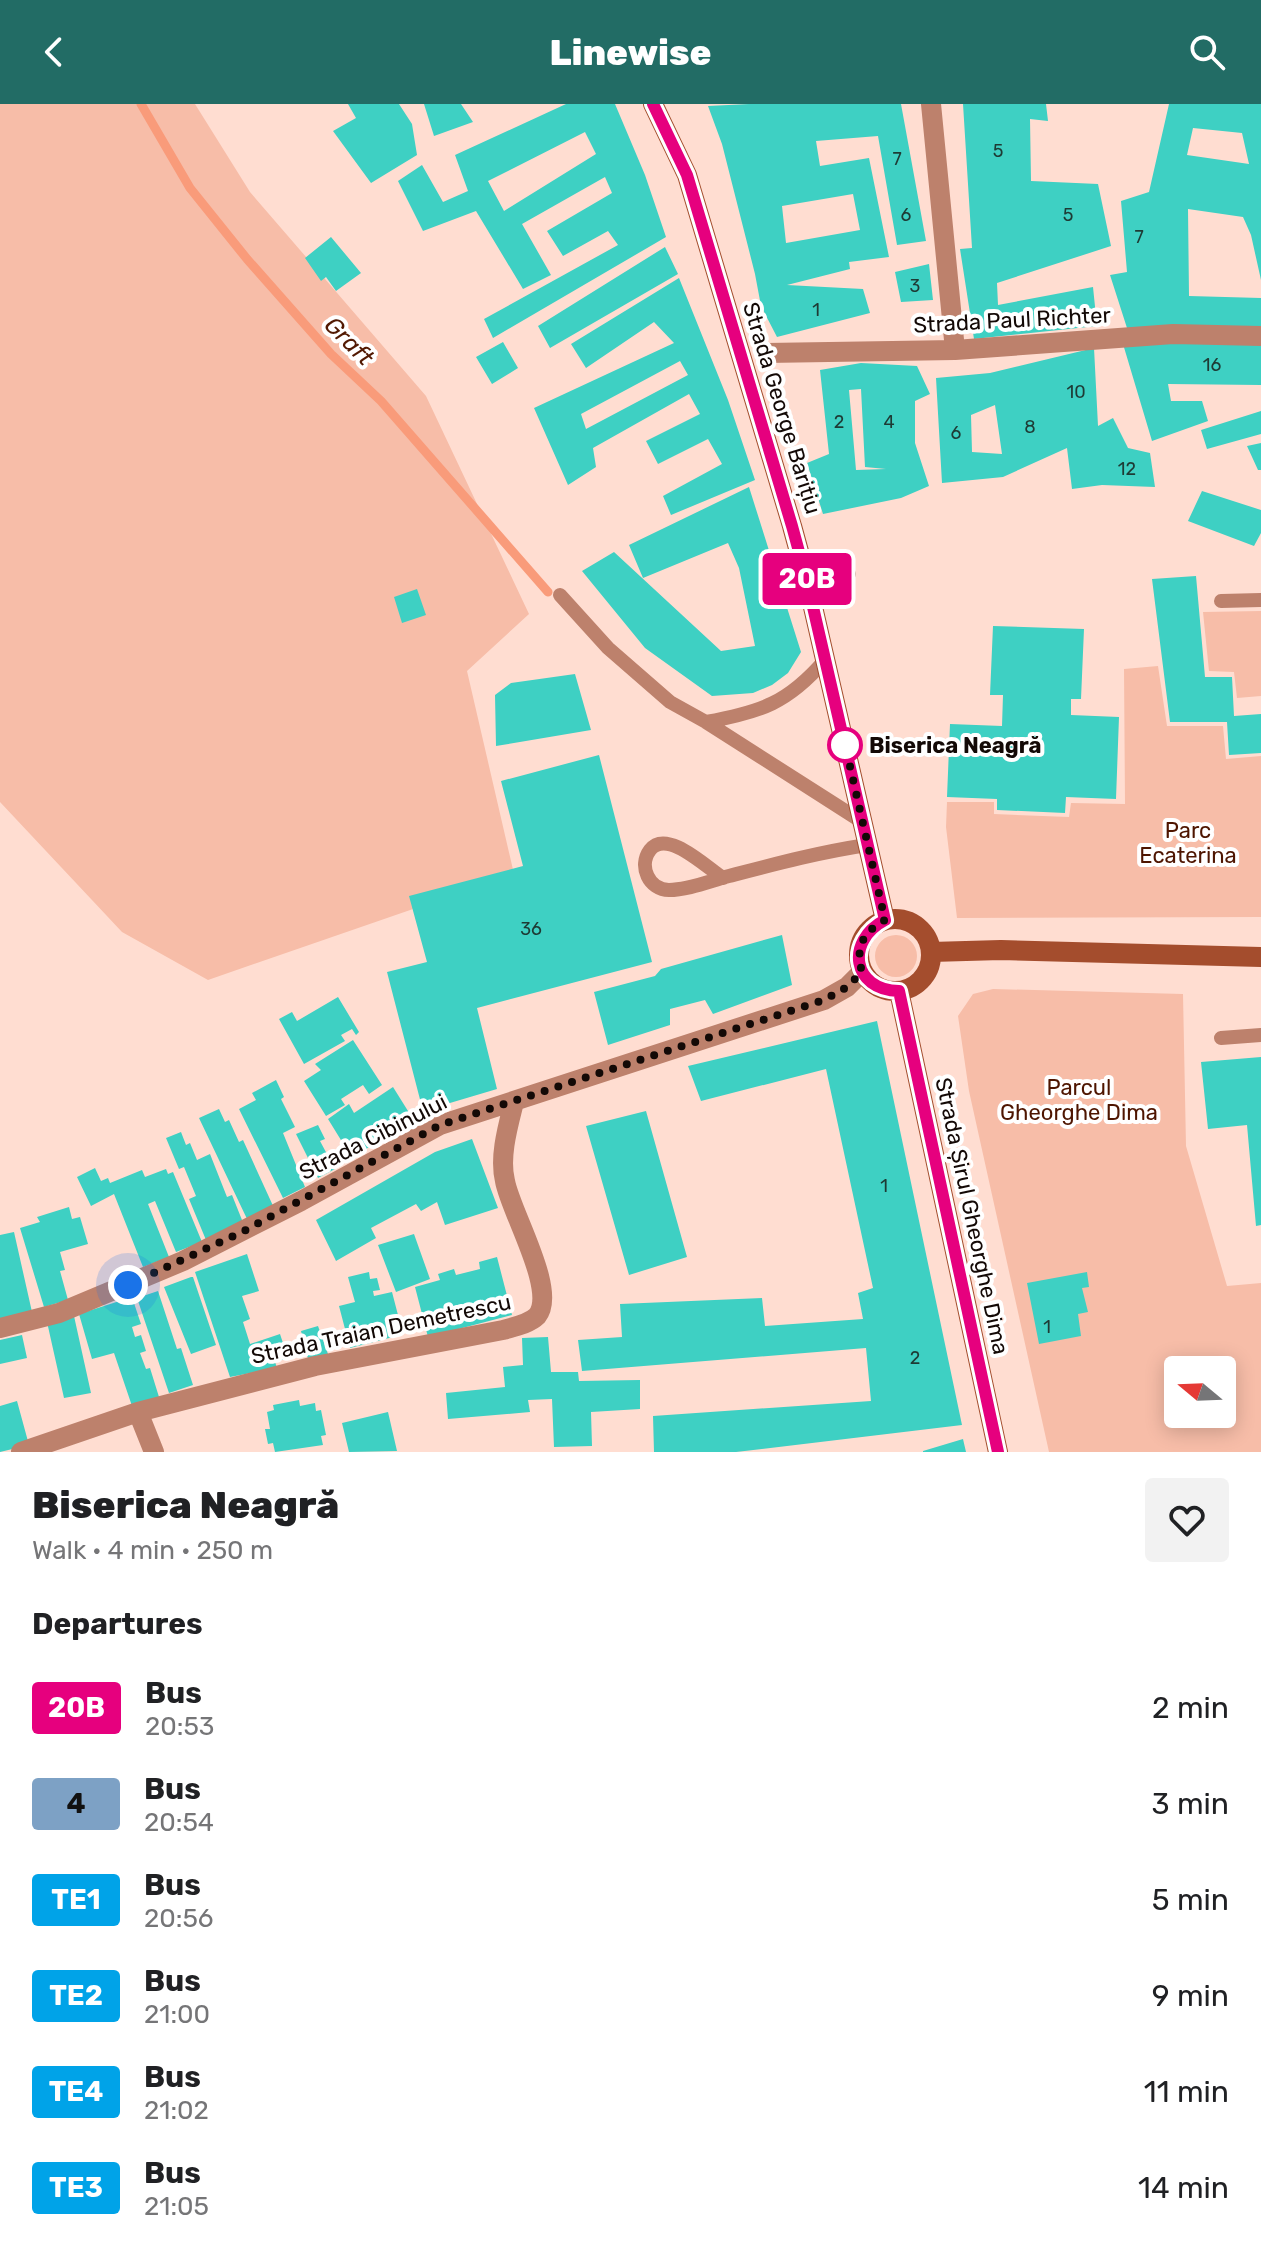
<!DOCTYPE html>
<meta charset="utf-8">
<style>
:root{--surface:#fff;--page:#f2f2f2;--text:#202124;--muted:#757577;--accent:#226c65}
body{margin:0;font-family:Rubik,sans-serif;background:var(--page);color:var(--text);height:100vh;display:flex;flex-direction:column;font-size:30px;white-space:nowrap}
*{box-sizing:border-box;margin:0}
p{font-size:26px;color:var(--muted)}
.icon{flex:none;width:44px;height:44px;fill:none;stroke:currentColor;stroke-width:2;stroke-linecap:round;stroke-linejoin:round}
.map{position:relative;height:1348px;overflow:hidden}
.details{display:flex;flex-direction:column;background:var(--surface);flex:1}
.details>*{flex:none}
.badge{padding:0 16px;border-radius:6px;font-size:28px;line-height:52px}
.needle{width:52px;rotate:289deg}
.buttons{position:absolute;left:1164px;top:1252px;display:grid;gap:16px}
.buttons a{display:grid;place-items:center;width:72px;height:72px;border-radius:8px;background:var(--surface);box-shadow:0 4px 20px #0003;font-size:40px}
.you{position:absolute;width:40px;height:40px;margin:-20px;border:6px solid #fff;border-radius:50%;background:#1a73e8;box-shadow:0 0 0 12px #1a73e833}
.map>.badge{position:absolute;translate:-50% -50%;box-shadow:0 0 0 4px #fff}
h2{padding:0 32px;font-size:30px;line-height:72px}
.round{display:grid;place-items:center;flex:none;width:84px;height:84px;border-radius:8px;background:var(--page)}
.overview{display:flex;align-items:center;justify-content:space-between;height:136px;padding:0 32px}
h1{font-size:38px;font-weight:800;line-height:60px}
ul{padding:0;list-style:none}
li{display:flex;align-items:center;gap:24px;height:96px;padding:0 32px}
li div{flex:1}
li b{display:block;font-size:30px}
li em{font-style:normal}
li .badge{min-width:88px;font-weight:700;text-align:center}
header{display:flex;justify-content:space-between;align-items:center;height:104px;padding:0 32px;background:var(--accent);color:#fff;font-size:36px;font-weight:800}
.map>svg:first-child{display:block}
</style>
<header><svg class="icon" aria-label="back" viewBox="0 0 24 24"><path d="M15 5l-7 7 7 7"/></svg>Linewise<svg class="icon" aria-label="search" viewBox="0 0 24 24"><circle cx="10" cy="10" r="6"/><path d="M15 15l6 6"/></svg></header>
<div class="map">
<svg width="1261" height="1348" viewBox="0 0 1261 1348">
<rect width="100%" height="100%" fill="#ffddd1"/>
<path fill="#f7bda8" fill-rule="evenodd" d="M0 0H195L250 88 426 292 529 510 467 567 514 770 208 876 122 828 0 698Z
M1261 507V592L1237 594 1234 568 1209 567 1203 508Z
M1158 562 1167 622H1223L1226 655 1261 652V813L957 814 946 723 947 698H994V710L1069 713 1071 699 1125 700 1124 565Z
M875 852a21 21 0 1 1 42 0a21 21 0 1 1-42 0Z
M993 885 1183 890 1186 1042 1227 1182 1261 1179V1348H1049L969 987 958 912 973 890ZM1178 1266H1222V1310H1178Z"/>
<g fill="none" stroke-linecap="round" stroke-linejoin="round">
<path stroke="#f99b7a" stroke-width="9" d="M141 0 190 84 247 155 331 250 381 297 548 488"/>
</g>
<path fill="#3ed0c3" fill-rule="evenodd" d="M348 0H399L412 20 417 51 371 79 333 27 356 14Z
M424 0H461L473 18 434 32Z
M566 0H615L645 71 666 133 493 234 484 215 618 141 608 127 563 152 547 127 612 89 605 73 522 120 551 171 523 185 476 107 423 127 398 77 422 61 443 98 468 87 455 51ZM585 28 596 50 504 107 488 77Z
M749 0H901L926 137 897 141 878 32 816 37 820 62 869 54 889 153 849 158 850 165 787 181 863 185 870 209 777 233 761 202 755 170 722 40 708 2ZM853 90 860 126 786 139 782 102Z
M963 0H1046L1048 17 1030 15 1031 77 1098 80 1111 142 997 179 998 201 1093 183 1097 222 974 235 960 145 972 144Z
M1169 0H1261V176L1251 131 1243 113 1188 105 1189 192 1261 194V223L1127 224 1110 171 1127 168 1121 97 1149 88ZM1193 24 1242 29 1249 60 1187 51Z
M331 133 361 169 336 187 326 173 321 177 305 154Z
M665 143 678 170 550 244 538 222Z
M929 160 933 196 901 198 895 168Z
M679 174 728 296 755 376 671 411 663 392 722 360 708 335 658 360 646 337 700 310 689 290 593 344 596 363 568 381 534 304 674 239 654 218 586 264 571 240ZM680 257 688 271 586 325 581 310Z
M1159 237 1261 241V281L1168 280 1171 297H1202L1208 317 1152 337 1123 240Z
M503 238 518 264 492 280 476 253Z
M1094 244 1098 322 1113 314 1128 344 1150 349 1155 383 1102 381 1072 385 1067 344 1003 373 942 379 936 274 990 269ZM995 301 1002 350 972 348 971 311Z
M861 259 917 262 930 290 915 297V339L929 382 901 394 823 410 807 359 829 350 820 266ZM861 285 865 363 886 365 856 366 849 286Z
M1261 307V330L1207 345 1201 326Z
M1261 339V366H1258L1247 342Z
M749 383 801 548 788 569 772 581 753 589 712 592 645 544 582 467 614 448 721 547 755 542 739 464 728 439 643 474 629 441Z
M1202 387 1261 406V429L1254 442 1188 417Z
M1196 472 1205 573H1232L1234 612 1261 610V649L1229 651 1227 618H1170L1152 475Z
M417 485 426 511 402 519 394 493Z
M993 522 1084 525 1081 595H1071V611L1119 613 1116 695 1066 693 1065 709 997 706V695L947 693 950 620 1002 622 1003 591H990Z
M575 570 591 626 496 642 495 591 511 579Z
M599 651 652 858 477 904 497 985 423 1007 387 868 427 858 409 792 523 762 501 677Z
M782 831 792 881 713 910 705 896 670 905V921L608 941 594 888 655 872 661 865Z
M338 893 359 928 356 931 352 925 341 931 345 937 304 960 279 915 292 908 297 917Z
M877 917 962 1321 736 1348H654L653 1312 871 1297 866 1244 582 1267 578 1236 622 1233 620 1200 762 1194 765 1222 863 1215 858 1189 873 1184 826 965 701 997 688 962Z
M353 936 382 981 369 990 363 981 341 995 345 1001 326 1012 304 977 321 966 315 960Z
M1261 953V1121L1256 1122 1247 1021 1208 1025 1201 958Z
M276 976 284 993 281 995 295 1023 283 1029 305 1083 283 1094 239 1005 256 996 252 989Z
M393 983 413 1015 352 1054 328 1015 349 1000 354 1009Z
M219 1005 225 1018 229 1016 239 1038 243 1036 274 1104 248 1117 199 1014Z
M646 1007 687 1153 629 1171 586 1022Z
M318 1021 325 1035 320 1037 335 1065 318 1074 296 1030Z
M181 1028 186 1041 190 1039 197 1056 210 1050 227 1093 232 1091 244 1121 206 1136 189 1095 196 1092 184 1063 179 1065 166 1034Z
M472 1035 498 1104 445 1121 437 1098 421 1107 416 1100 371 1124 376 1134 336 1157 316 1116 435 1048Z
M95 1064 101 1077 108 1074 110 1079 142 1066 145 1073 166 1065 168 1070 173 1068 202 1138 176 1148 155 1097 148 1100 169 1153 143 1163 114 1090 91 1102 77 1073Z
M69 1103 72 1115 80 1113 88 1140 60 1148 65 1166 60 1167 68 1196 44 1203 20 1124 40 1118 37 1113Z
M14 1128 32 1208 0 1215V1131Z
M414 1130 430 1175 396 1188 378 1141Z
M247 1150 259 1187 242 1192 250 1215 243 1218 250 1240 280 1230 288 1254 275 1258 277 1264 230 1273 195 1168Z
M497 1153 512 1211 428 1233 415 1183 440 1176 438 1170 454 1165 456 1171 480 1165 479 1158Z
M369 1168 370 1175 377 1174 380 1186 373 1187 374 1192 392 1188 398 1211 392 1213 397 1232 350 1244 339 1202 355 1198 348 1173Z
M1087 1168 1089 1183 1082 1184 1088 1208 1078 1210 1081 1232 1039 1240 1027 1179Z
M191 1173H193L216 1241 191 1250 164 1183Z
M158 1187 177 1245 181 1244 193 1281 169 1289 137 1194Z
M132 1193 141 1220 132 1223 135 1233 141 1231 146 1247 140 1249 146 1265 150 1264 159 1293 132 1302 114 1249 92 1255 79 1210Z
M74 1212 91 1289 64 1294 47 1218Z
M318 1222 328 1250 308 1255 301 1227Z
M22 1231 27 1254 0 1260V1236Z
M548 1233 551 1268H578L579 1277 640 1276V1305L591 1308 592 1342 554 1343 552 1295 528 1296 530 1308 448 1315 446 1289 505 1283 503 1263 523 1261 522 1234Z
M299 1296 300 1302 315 1299 316 1307 321 1306 326 1331 321 1332 323 1341 275 1348 273 1339 268 1340 265 1325H270L267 1308 274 1306 273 1301Z
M17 1297 29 1341 0 1348V1302Z
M388 1308 397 1347 349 1348 342 1319Z
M963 1335 966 1348H923V1347Z"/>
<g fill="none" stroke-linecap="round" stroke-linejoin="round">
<path stroke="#bd816c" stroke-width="14" d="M807 477 849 470
M560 491 608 544 670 598 706 618 861 717
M1221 497 1261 496
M706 618C761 608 788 599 825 556
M723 774C707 764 667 724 650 746 638 762 649 786 669 786 688 786 710 777 729 772 775 760 820 748 867 741
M1221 934 1261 931"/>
<path stroke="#bd816c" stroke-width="20" d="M931 0 955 246
M766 249 955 246 1173 230 1261 232
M0 1224 59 1209 183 1157 301 1097 440 1021 824 896 847 883 862 868
M138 1308 154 1348
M21 1348 138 1308 315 1262 503 1226C513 1223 529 1220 537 1212 558 1187 510 1107 505 1077 499 1053 508 1022 514 998"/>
<path stroke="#a44d2d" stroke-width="20" d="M653 0 687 71 792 422 807 477 885 816
M859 851a36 36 0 1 1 72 0a36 36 0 1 1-72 0Z
M931 848 1001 846 1261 853
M899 887 998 1348"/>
</g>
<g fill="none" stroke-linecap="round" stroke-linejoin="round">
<defs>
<path id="line" d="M653 0 687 71 792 422 807 477 885 816C845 837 852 886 899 887L998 1348"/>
</defs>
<use href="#line" stroke="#fff" stroke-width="18"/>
<use href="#line" stroke="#e6007e" stroke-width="12"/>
<path stroke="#130906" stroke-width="8" stroke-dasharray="0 14.4" d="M128 1181 242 1128 440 1021 824 896 847 883 862 868C855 843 863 828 885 816L844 636 845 641"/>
</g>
<circle fill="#fff" stroke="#e6007e" stroke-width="4" cx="845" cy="641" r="16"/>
<g text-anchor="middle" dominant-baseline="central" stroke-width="8" stroke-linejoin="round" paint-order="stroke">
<g font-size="18" fill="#1e3b35">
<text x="998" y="47">5</text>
<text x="897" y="55">7</text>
<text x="906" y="111">6</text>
<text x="1068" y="111">5</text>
<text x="1139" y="133">7</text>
<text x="915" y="182">3</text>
<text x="816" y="206">1</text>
<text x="1212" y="261">16</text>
<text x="1076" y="288">10</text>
<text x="839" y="318">2</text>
<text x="889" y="318">4</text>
<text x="1030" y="323">8</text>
<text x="956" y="329">6</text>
<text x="1127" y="365">12</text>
<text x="531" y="825">36</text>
<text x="884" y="1082">1</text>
<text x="1047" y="1223">1</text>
<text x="915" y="1254">2</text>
</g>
<g font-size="22" fill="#130906" stroke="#fff">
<text transform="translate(1012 216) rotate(-3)">Strada Paul Richter</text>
<text transform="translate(782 304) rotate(73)">Strada George Barițiu</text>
<text transform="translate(373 1033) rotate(-27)">Strada Cibinului</text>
<text transform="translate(972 1112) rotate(78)">Strada Șirul Gheorghe Dima</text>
<text transform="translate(381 1225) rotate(-12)">Strada Traian Demetrescu</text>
</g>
<g font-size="22" font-weight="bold" fill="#130906" stroke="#fff" text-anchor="start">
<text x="869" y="641">Biserica Neagră</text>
</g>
<g font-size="22" fill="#4e1500" stroke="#fff">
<text x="1188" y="726">Parc<tspan x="1188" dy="25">Ecaterina</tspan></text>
<text x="1079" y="983">Parcul<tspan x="1079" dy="25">Gheorghe Dima</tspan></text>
</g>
<g font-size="24" font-style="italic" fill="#521902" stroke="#fff">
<text transform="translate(349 237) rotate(45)">Graft</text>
</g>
</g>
</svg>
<div class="buttons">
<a><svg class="needle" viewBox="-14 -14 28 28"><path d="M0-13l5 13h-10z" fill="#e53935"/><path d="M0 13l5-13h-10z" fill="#757577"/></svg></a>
</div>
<div class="you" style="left:128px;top:1181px"></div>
<b class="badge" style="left:807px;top:475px;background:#e6007e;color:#fff">20B</b>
</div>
<section class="details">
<div class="overview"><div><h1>Biserica Neagră</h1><p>Walk · 4 min · 250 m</p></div><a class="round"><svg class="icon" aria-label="heart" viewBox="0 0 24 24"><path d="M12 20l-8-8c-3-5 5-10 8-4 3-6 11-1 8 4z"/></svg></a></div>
<h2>Departures</h2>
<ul>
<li><span class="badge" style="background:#e6007e;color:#fff">20B</span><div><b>Bus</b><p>20:53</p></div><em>2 min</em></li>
<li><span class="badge" style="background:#7da1c5;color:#111">4</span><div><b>Bus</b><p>20:54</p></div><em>3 min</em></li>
<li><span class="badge" style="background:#00a3e8;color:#fff">TE1</span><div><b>Bus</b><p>20:56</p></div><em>5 min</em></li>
<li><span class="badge" style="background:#00a3e8;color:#fff">TE2</span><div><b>Bus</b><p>21:00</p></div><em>9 min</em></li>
<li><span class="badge" style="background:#00a3e8;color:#fff">TE4</span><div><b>Bus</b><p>21:02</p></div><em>11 min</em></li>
<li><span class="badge" style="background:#00a3e8;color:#fff">TE3</span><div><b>Bus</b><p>21:05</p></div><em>14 min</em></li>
</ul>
</section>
